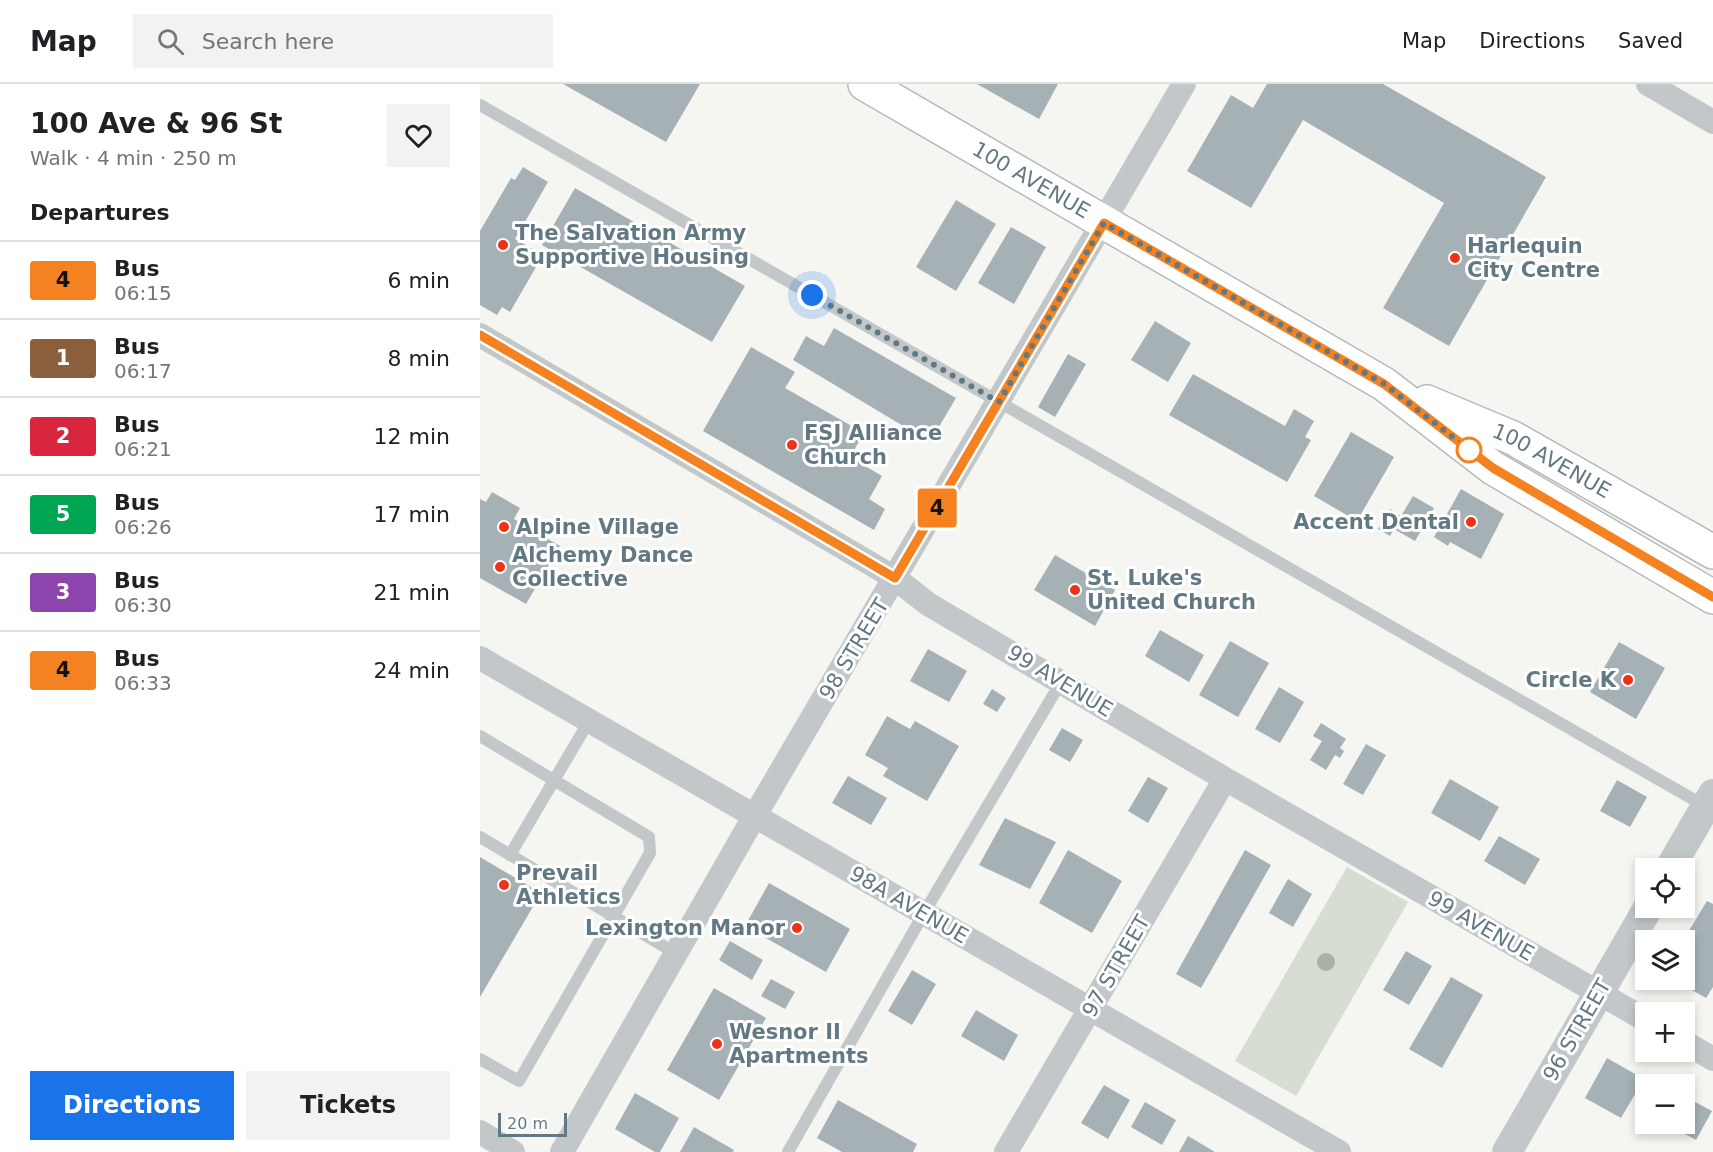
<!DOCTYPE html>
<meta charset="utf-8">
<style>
:root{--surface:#fff;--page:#f2f2f2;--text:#202124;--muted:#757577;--line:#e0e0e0;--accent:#1a73e8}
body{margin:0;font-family:"DejaVu Sans",sans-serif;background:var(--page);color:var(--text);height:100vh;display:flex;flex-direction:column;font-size:22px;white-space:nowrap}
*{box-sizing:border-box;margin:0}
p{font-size:20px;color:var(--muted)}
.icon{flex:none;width:33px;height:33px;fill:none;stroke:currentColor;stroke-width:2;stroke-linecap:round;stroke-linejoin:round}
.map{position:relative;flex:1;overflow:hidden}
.drawer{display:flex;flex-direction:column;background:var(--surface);width:480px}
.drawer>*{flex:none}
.badge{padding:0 12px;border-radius:4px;font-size:21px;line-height:39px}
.tools{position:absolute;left:1155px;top:774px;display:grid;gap:12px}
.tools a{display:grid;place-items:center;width:60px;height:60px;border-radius:0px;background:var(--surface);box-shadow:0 3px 9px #0003;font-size:30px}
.scale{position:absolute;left:18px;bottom:15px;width:69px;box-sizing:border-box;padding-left:6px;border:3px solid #627984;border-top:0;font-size:16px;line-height:21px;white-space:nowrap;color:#627984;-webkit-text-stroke:4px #fff;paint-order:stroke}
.you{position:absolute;width:30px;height:30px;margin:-15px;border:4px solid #fff;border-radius:50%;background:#1a73e8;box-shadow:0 0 0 9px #1a73e833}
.map>.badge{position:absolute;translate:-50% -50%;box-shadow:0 0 0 3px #fff}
h2{padding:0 30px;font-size:22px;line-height:54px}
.round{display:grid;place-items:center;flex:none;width:63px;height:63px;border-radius:0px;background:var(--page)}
.head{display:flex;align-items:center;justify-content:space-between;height:102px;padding:0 30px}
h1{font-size:28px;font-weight:700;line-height:45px}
.primary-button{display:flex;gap:12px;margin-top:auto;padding:12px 30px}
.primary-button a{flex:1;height:69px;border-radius:0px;background:var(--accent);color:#fff;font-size:24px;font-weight:700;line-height:69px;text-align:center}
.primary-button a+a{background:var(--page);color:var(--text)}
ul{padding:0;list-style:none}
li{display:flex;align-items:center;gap:18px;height:78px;padding:0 30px;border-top:2px solid var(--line)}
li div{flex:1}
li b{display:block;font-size:22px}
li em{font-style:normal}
li .badge{min-width:66px;font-weight:700;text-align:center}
header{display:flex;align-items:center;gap:36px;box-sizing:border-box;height:84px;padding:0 30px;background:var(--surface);border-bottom:2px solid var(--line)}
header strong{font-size:28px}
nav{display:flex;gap:33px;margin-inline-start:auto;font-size:21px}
.search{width:420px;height:54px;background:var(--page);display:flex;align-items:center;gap:15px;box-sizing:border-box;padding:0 21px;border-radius:0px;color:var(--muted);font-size:22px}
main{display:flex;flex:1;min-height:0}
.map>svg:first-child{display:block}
</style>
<header>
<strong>Map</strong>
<div class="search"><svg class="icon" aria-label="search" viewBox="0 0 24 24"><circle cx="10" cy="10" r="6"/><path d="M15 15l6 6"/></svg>Search here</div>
<nav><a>Map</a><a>Directions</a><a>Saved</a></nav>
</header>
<main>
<section class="drawer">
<div class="head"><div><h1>100 Ave &amp; 96 St</h1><p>Walk · 4 min · 250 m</p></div><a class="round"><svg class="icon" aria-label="heart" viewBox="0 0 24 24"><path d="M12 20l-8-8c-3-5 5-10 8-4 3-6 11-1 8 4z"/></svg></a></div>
<h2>Departures</h2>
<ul>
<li><span class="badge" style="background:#f58220;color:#111">4</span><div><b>Bus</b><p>06:15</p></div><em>6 min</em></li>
<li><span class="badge" style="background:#8b5e3c;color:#fff">1</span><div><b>Bus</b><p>06:17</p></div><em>8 min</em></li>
<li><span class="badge" style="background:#d7263d;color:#fff">2</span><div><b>Bus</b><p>06:21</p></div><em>12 min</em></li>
<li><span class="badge" style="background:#00a651;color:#fff">5</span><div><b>Bus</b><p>06:26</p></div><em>17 min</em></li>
<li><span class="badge" style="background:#8e44ad;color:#fff">3</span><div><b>Bus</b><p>06:30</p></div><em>21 min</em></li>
<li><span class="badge" style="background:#f58220;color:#111">4</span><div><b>Bus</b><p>06:33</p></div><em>24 min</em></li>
</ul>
<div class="primary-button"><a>Directions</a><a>Tickets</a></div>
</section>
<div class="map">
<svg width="1233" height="1068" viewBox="0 0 1233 1068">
<rect width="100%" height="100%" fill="#f5f5f1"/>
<path fill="#d7ddd2" d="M867 783 928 818 816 1012 755 977Z"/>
<path fill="#a6b1b5" d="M83 0H220L186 58Z
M497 0H578L559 35Z
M787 0H903L1066 93 969 262 903 224 964 119 823 36 771 124 707 87 751 11 773 24Z
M43 83 68 98 35 155 56 167 48 179 56 183 30 228 22 223 17 231 0 221V147L31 94 35 96Z
M95 104 265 202 232 258 62 161Z
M476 116 516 140 476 207 436 183Z
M531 143 566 163 534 220 498 199Z
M675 237 711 259 688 298 651 276Z
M354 244 476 314 450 358 313 276 326 252 344 262Z
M271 263 315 288 305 304 384 349 370 373 402 392 389 415 405 425 394 446 223 347Z
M588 270 606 280 575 333 558 323Z
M713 290 805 342 814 325 834 337 825 353 831 356 807 398 689 331Z
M871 348 914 373 877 437 834 412Z
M981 405 1024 430 1001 475 970 458 968 462 954 453Z
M12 408 40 424 34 435 80 462 46 520 0 494V415L6 418Z
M933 412 954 424 935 457 914 445 910 452 898 445 910 425 921 432Z
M575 471 635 506 615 542 554 506Z
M680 546 724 571 709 598 665 572Z
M750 557 789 579 758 633 719 611Z
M1139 558 1185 584 1156 635 1110 608Z
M448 565 487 587 469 618 430 597Z
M799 603 824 618 800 659 775 645Z
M512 605 526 614 517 628 503 620Z
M407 632 430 645 435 637 479 662 447 717 403 692 408 684 385 671Z
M841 639 866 655 860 664 864 667 860 674 855 671 846 686 830 676 842 657 833 652Z
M582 644 603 656 590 678 569 666Z
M886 660 906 671 883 711 863 700Z
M368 692 407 714 391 741 352 719Z
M668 693 688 704 668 739 648 727Z
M970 695 1019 723 1000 757 951 729Z
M1137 696 1167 713 1150 743 1120 727Z
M525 734 576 758 550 805 499 781Z
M1019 752 1060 775 1045 801 1004 777Z
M588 766 642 797 612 849 559 819Z
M765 766 791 781 721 904 696 890Z
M0 773 61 809 0 913Z
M808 795 832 810 813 843 789 829Z
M289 799 370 845 346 888 265 842Z
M1227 817 1233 820V903L1226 914 1194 896H1204V855Z
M250 857 283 876 272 896 239 876Z
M926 867 952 882 929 921 903 906Z
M432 886 456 900 432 941 408 927Z
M971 893 1003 911 962 984 929 965Z
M291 895 315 908 305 925 281 912Z
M234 904 286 934 239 1016 187 986Z
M496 926 538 951 524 977 481 952Z
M1127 974 1164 995 1141 1034 1105 1014Z
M624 1001 650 1016 628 1055 601 1039Z
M155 1009 199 1034 180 1068H175L135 1045Z
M1204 1012 1232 1027 1216 1056 1187 1040H1204Z
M358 1016 437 1060 433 1068H362L337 1054Z
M665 1018 696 1036 682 1061 651 1043Z
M214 1043 254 1066 253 1068H200Z
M708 1052 735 1068H699Z"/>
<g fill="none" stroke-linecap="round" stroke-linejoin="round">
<defs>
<g id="secondary">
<path id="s1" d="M385 0 904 300 1013 384 1233 513"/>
<path id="s2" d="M947 318 1033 354 1233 468"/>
</g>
</defs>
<use href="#secondary" stroke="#b4bbbe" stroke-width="36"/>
<path stroke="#c2c7c9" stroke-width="12" d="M0 21 1225 722
M0 652 169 753 170 769 39 997 0 975
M0 753 197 870
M30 771 109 637
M308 1068 444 829 581 598"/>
<path stroke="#c2c7c9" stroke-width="24" d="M1168 0 1233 38
M0 251 415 494 448 520 745 695 1166 936
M0 574 859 1068
M1204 958 1233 975
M0 1048 33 1068
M82 1068 274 733 704 0
M526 1068 745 695"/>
<path stroke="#c2c7c9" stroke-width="30" d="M1190 784 1233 710
M1027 1068 1168 824"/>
<use href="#secondary" stroke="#fff" stroke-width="33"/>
</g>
<circle fill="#a8b2a2" cx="846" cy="878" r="9"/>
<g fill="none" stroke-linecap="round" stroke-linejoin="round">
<defs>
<path id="line" d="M0 251 415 494 624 139 904 300 1013 384 1233 513"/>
</defs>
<use href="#line" stroke="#fff" stroke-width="14"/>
<use href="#line" stroke="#f58220" stroke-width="9"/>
<path stroke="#627984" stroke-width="6" stroke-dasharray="0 10.8" d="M332 211 519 318 624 139 904 300 995 370 989 366"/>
</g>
<g fill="#ef3117" stroke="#fff" stroke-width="2">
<circle cx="23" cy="161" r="6"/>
<circle cx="975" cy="174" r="6"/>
<circle cx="312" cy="361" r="6"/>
<circle cx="991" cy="438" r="6"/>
<circle cx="24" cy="443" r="6"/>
<circle cx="20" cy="483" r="6"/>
<circle cx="595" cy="506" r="6"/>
<circle cx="1148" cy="596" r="6"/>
<circle cx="24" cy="801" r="6"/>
<circle cx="317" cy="844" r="6"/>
<circle cx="237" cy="960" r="6"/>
</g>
<circle fill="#fff" stroke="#f58220" stroke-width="3" cx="989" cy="366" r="12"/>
<g text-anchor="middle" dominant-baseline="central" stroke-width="6" stroke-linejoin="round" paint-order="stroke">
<g font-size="21" fill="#627984" stroke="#fff">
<text stroke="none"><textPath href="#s1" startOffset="192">100 AVENUE</textPath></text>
<text stroke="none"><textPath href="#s2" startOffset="138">100 AVENUE</textPath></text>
<text transform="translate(374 565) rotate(-59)">98 STREET</text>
<text transform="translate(580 597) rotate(31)">99 AVENUE</text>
<text transform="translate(429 821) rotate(30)">98A AVENUE</text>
<text transform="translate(1001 842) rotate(30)">99 AVENUE</text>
<text transform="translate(636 882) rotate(-60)">97 STREET</text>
<text transform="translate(1097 946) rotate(-60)">96 STREET</text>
</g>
<g font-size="21" font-weight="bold" fill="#627984" stroke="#fff" text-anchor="start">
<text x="35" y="149">The Salvation Army<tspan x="35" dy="24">Supportive Housing</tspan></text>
<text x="987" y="162">Harlequin<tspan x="987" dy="24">City Centre</tspan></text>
<text x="324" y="349">FSJ Alliance<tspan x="324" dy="24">Church</tspan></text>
<text x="979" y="438" text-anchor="end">Accent Dental</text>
<text x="36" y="443">Alpine Village</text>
<text x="32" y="471">Alchemy Dance<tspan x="32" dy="24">Collective</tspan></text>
<text x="607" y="494">St. Luke's<tspan x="607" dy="24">United Church</tspan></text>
<text x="1136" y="596" text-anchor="end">Circle K</text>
<text x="36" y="789">Prevail<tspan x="36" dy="24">Athletics</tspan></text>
<text x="305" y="844" text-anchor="end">Lexington Manor</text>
<text x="249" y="948">Wesnor II<tspan x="249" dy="24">Apartments</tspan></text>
</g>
</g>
</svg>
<div class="tools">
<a><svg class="icon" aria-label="locate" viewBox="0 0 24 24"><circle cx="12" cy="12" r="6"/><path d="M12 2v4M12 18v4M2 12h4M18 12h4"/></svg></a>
<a><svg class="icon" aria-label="layers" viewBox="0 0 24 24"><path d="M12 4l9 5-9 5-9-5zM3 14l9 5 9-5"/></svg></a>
<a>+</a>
<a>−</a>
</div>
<div class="scale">20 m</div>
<div class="you" style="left:332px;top:211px"></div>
<b class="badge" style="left:457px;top:424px;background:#f58220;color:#111">4</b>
</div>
</main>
